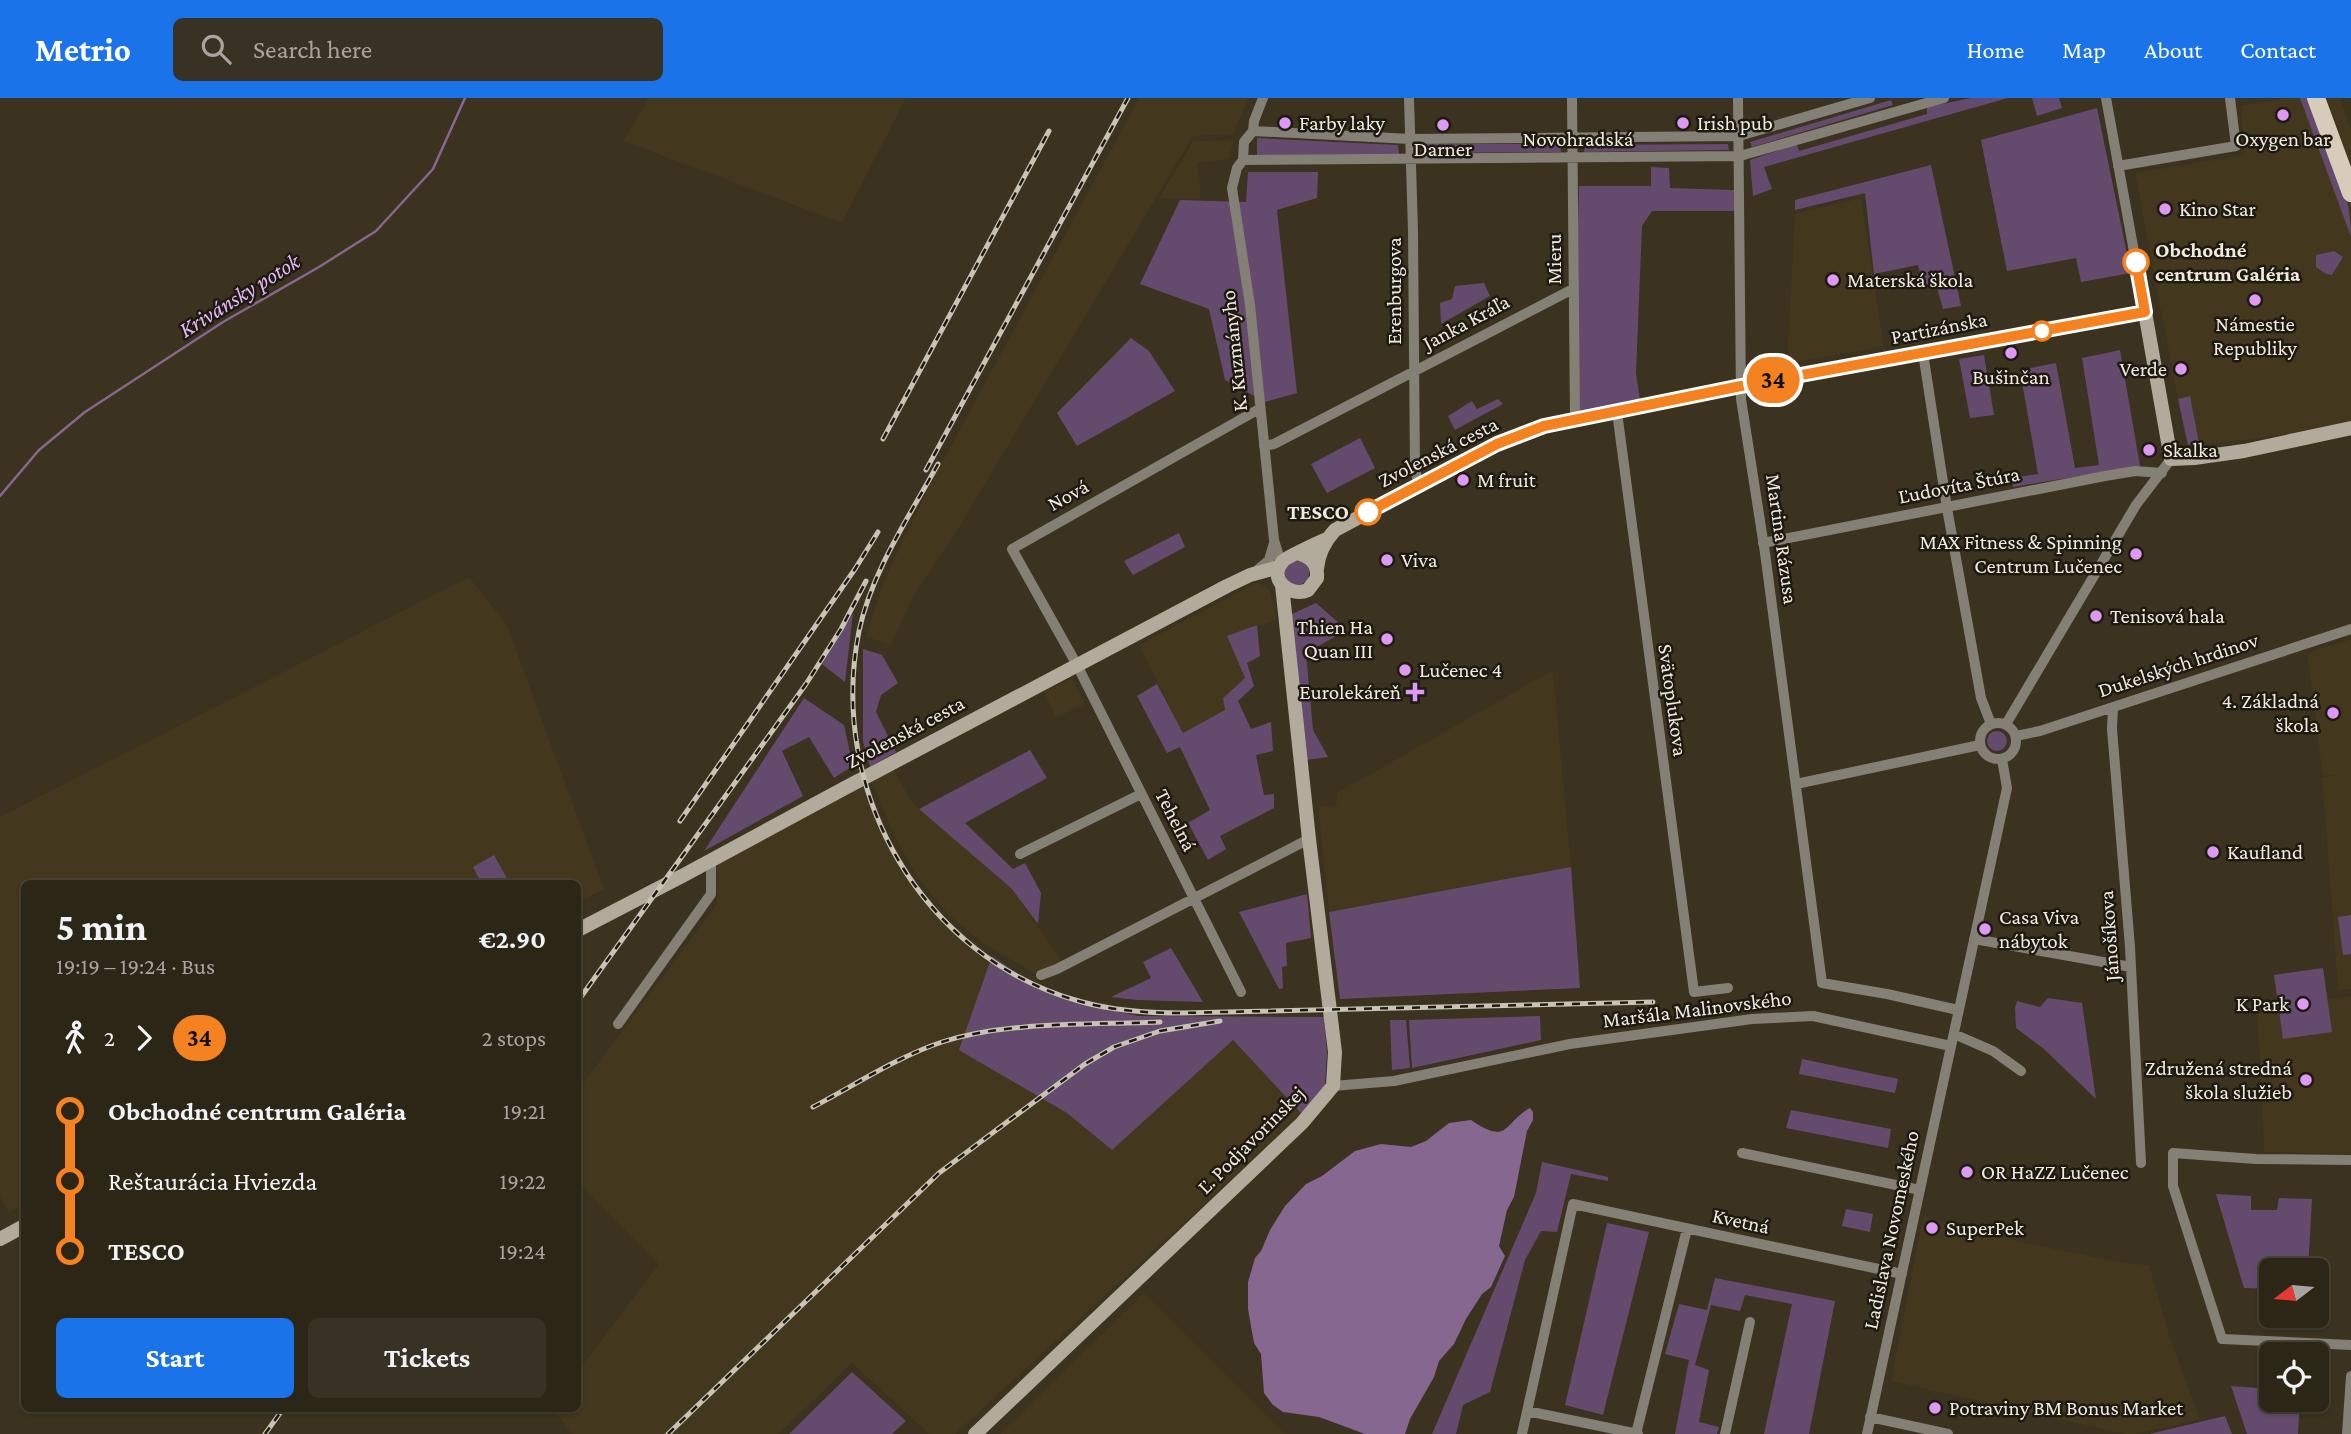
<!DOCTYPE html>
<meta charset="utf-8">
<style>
:root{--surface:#2c2617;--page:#383224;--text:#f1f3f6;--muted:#a6a5a1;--line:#484336;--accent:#1a73e8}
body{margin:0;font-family:"Crimson Pro",serif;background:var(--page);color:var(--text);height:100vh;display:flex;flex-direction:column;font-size:26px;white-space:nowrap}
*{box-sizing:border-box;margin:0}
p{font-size:23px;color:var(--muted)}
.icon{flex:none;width:38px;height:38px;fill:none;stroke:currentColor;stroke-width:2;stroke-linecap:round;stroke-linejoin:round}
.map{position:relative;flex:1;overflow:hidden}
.side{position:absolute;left:21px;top:782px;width:560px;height:532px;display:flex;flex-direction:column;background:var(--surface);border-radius:10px;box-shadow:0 2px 5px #0004,0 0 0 2px var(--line)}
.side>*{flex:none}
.badge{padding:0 14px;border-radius:23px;font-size:24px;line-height:46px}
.needle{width:46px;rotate:254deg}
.tools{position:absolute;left:2259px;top:1160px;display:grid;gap:14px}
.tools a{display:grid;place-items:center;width:70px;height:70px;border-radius:10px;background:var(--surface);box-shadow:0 2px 5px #0004,0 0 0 2px var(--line);font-size:35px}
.map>.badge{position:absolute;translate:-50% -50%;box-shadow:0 0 0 4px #fff}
.legs{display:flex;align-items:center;gap:10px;height:77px;padding:0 35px;font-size:23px}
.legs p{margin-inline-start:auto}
.overview{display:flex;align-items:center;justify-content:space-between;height:119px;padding:0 35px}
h1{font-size:38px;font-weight:700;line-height:52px}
.button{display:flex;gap:14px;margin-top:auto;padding:14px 35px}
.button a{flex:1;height:80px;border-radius:10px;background:var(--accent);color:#fff;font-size:28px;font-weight:700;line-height:80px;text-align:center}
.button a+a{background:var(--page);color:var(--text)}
ul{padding:0 35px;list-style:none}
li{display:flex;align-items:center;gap:24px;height:70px;font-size:26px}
li i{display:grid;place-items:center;width:10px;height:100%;margin:0 9px;background:currentColor}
li i::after{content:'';width:18px;height:18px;margin:-9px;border:5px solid;border-radius:50%;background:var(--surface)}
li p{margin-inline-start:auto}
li:first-child i{background:linear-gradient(#0000 50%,currentColor 0)}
li:last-child i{background:linear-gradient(currentColor 50%,#0000 0)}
header{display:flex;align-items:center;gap:42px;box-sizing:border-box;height:98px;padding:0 35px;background:var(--accent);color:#fff}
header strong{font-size:33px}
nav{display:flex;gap:38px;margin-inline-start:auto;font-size:24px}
.search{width:490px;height:63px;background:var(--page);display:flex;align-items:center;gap:18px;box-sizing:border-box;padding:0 24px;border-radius:10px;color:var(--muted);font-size:26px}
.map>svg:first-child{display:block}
</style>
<header>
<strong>Metrio</strong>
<div class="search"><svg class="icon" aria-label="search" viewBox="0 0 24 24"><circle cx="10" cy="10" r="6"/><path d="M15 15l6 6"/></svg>Search here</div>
<nav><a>Home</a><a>Map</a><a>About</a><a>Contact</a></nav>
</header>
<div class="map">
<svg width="2351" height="1336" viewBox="0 0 2351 1336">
<rect width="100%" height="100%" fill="#3b321f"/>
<path fill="#43371d" d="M649 0H906L842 125 623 43Z
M1139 0H1249L1233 36 1193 38 955 436 914 497 891 547 866 539 883 484 930 387Z
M2286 0H2340L2351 31V329L2187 349 2135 75 2244 57 2241 8Z
M1234 42 1229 61 1197 65 1201 100H1159L1193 43Z
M1861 100 1884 248 1787 266 1795 116Z
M469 479 507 527 604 791 578 805V786H24V1107L9 1115 0 1098V719Z
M1258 484 1270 492 1277 522 1227 538 1245 580 1223 600 1226 612 1183 635 1139 547Z
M2351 541V891L2338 892 2322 679 2341 677 2323 678 2307 555Z
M1553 572 1571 769 1329 814 1318 709 1337 707V695Z
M1072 580 1085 606 1056 620 1044 594Z
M892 669 911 702 919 711 1011 790 1062 863 1037 877 984 846 951 819 919 782 894 737 870 680Z
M866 683 888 736 915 784 941 817 992 858 960 952 1067 1015 1112 1051 1233 942 1302 1016 955 1336H929L852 1265 779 1336H572L553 1311H578V1273L659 1166 578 1084V992L717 806V762Z
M2351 898V1056L2264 1054 2257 910Z
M1923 1118 2021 1144 2124 1165 2149 1167 2170 1240 2200 1321 2135 1336H2125L1891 1283Z
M1144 1195 1285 1336H1000L1085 1253Z"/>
<path fill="#644b6d" d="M1971 0H2008L1764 69 1772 91 1753 98 1750 62 1797 46 1799 53 1927 16V9Z
M2032 0H2059L2062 10 2037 18Z
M2300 0H2312C2328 45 2351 90 2351 139Z
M1891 2 1893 7 1752 49 1750 44Z
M2097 10 2131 175 2081 184 2076 160 2007 173 1981 42Z
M1257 40 1398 47 1399 56 1257 57Z
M1423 46H1561V54L1423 55Z
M1728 46 1729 52 1584 54 1585 47Z
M1931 67 1961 208 1943 211 1936 186 1923 187 1918 167 1874 176 1865 95 1795 112V102Z
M1651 69 1669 70 1670 90 1734 92 1735 113H1652L1642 128 1636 275 1640 302 1573 316 1579 88H1651Z
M1248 74H1318L1317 100 1277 112 1297 295 1265 304 1225 282 1209 211 1140 186 1180 102 1246 104Z
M2334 153 2343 159 2332 177 2326 176 2316 169V157Z
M1484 185 1490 198 1441 226 1440 205 1452 201 1455 188Z
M1131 240 1149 253 1175 293 1077 348 1057 315Z
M2120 252 2140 368 2013 389 2012 380 2038 376 2020 272 2056 265 2075 370 2099 367 2082 260Z
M1984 257 1994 317 1970 320 1959 261Z
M2190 298 2199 345 2188 347 2178 301Z
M1498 301 1503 306 1455 332 1448 318 1472 303 1477 311Z
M1360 340 1375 370 1327 395 1311 366Z
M1179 435 1185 449 1133 477 1124 463Z
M1285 475a12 12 0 1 1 24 0a12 12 0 1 1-24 0Z
M1316 505 1347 532 1306 555 1313 632 1328 659 1306 662 1292 538V516Z
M853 515 845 584 822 566Z
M1257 527 1260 558 1247 565 1254 588 1238 603 1251 631 1271 624 1273 653 1256 657 1264 697 1274 696V710L1220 738 1226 751 1208 762 1188 725 1210 712 1180 649 1167 655 1137 598 1157 586 1183 635 1225 612 1223 600 1245 580 1227 538Z
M863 551 882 557 898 585 881 597 876 614 896 654 870 669 863 643Z
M804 600 844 627 853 668 834 680 809 639 782 653 803 698 704 753Z
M1987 643a10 10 0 1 1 20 0a10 10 0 1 1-20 0Z
M1030 652 1047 680 965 725 1013 771 1025 765 1041 795 1038 826 1011 790 919 711Z
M494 757 510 786H482L473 769Z
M1571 769 1580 890 1340 901 1329 814Z
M1307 796 1311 840 1286 845 1287 868 1282 869 1283 890 1279 891 1239 814Z
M2351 817V856L2343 857 2338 819Z
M1171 850 1203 904 1137 902 1111 899 1151 880 1143 864Z
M992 858 1018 876 1049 892 1089 908 1139 918 1324 919 1327 956 1325 987 1302 1016 1233 942 1112 1052 1067 1015 959 952Z
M2323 870 2332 934 2283 941 2274 877Z
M2048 900 2082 905 2096 1001 2044 951 2016 930 2015 910 2017 903 2040 909Z
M1540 918 1541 942 1412 970 1409 922Z
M1390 922H1406L1410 970 1392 972Z
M1802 961 1898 981 1895 995 1799 976Z
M1791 1012 1891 1031 1888 1050 1786 1030Z
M1542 1064 1608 1079V1083L1571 1076 1557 1134 1541 1133 1525 1162 1490 1294 1463 1307 1456 1336H1432L1536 1095Z
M2216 1096 2251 1098V1112H2277L2279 1100 2312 1101 2308 1172H2272L2271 1191 2244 1190Z
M1846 1111 1873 1116 1870 1134 1842 1128Z
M1607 1125 1649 1134 1603 1317 1565 1307Z
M1715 1180 1835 1203 1809 1336H1764L1792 1206 1745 1197 1740 1213 1711 1207 1695 1267 1709 1272 1699 1324 1719 1329 1717 1336H1675L1689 1262 1665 1256 1679 1206 1707 1212Z
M852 1274 906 1323 892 1336H789Z
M2231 1288 2271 1291 2272 1302H2300L2298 1336H2247Z
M2225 1318 2232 1336H2149Z"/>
<path fill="#85678f" d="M1530 1010 1533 1014V1022L1527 1033 1514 1099 1507 1112 1499 1148 1505 1158 1491 1189 1482 1196 1466 1221 1454 1246 1439 1263 1434 1279 1410 1321 1405 1336H1365L1319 1319 1283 1314 1273 1307 1264 1295 1261 1256 1254 1245 1248 1211V1184L1255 1160 1261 1153 1270 1132 1285 1108 1306 1086 1322 1078 1355 1053 1381 1046 1411 1049 1426 1043 1449 1025 1471 1022C1509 1048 1503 1025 1530 1010Z"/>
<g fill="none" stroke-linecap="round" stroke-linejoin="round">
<path stroke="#85678f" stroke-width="2.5" d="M0 398 39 352 85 314 223 224 319 169 376 133 433 71 465 0"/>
<path stroke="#848076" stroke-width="10" d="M1263 0 1254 23 1253 33 1244 44 1243 62 1237 70 1232 90 1250 207 1274 442 1281 465
M1409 0 1413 133 1415 373 1419 386
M1572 0 1575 321
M1738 0 1741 301 1765 455 1822 885 1887 896 1958 912
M2106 0 2145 214
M1253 33 1410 41 1739 38 1870 0
M1243 62 1740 58 1944 0
M2118 68 2236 48 2230 0
M1923 255 1947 410 1981 600 1991 626
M1617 314 1694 894 1728 890
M1264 348 1274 346 1573 191
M1763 445 2105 378 2135 373 2162 375
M1255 474 1269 462 1274 445
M2113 609 2112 631 2130 849 2141 1065
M1980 643a18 18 0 1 1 36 0a18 18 0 1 1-36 0Z
M2006 626 2136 407 2171 361
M2016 638 2040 633 2351 531
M1796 686 1980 647
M1020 756 1141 696
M1974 841 2131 869
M1041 877 1057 871 1309 741
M1241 894 1077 567 1012 451 1259 311
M618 926 711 796V762
M1954 936 1993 953 2021 973
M1333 988 1394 983 1570 946 1752 921 1813 918 1951 948
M1742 1055 1920 1092
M2351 1062 2256 1061 2173 1055V1088L2222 1241 2351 1247
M1527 1313 1638 1336
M1870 1319 1948 1336
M1522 1336 1573 1106 1902 1176
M1636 1336 1687 1131
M1725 1336 1750 1224
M1867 1336 2007 690 2002 661
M2347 1336 2351 1278"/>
<path stroke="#b2ab9c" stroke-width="14" d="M1300 456C1311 459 1318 467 1317 480L1308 492C1290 500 1267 481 1283 463 1285 460 1320 444 1327 441
M1317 471C1318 456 1325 443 1335 432L1497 346 1543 328 1741 288 2145 214 2171 361 2194 360 2244 353 2351 330
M578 832 684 777 843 691 1227 488 1250 477 1279 469
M0 1141 24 1128
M975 1336 1302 1025 1333 988 1335 954 1309 741 1282 487"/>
<path stroke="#d6ccb9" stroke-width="18" d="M2316 0 2351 95"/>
<defs>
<path id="rail" d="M883 341 1049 33
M938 366C909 419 872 473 859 533 827 693 922 861 1082 904 1115 913 1148 915 1182 915L1653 904
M926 372 1128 0
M680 723 855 471 878 434
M578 903 806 586 841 531 866 483
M813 1009C855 987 897 959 942 944 1008 923 1091 927 1160 924
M265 1336 283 1311
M668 1336 939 1075 1007 1024 1085 966 1114 949 1160 933 1220 923"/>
</defs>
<use href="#rail" stroke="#c9c3b5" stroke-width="5"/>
<use href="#rail" stroke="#1e1a12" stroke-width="2.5" stroke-dasharray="8" stroke-linecap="butt"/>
</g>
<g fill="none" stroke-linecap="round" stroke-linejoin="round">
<defs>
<path id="line-1" d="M1368 414 1497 346 1544 328 1741 288 2145 214 2136 164"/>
</defs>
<use href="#line-1" stroke="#fff" stroke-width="16"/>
<use href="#line-1" stroke="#f58220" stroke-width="10"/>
</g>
<g fill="#dd99f3" stroke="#1e1a12" stroke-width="2.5">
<circle cx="2283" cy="17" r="7"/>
<circle cx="1285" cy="25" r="7"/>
<circle cx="1683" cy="25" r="7"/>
<circle cx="1443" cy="27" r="7"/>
<circle cx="2165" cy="111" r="7"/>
<circle cx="1833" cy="182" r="7"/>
<circle cx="2255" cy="202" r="7"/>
<circle cx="2011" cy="255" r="7"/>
<circle cx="2181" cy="271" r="7"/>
<circle cx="2149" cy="352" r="7"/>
<circle cx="1463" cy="382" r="7"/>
<circle cx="2136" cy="456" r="7"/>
<circle cx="1387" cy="462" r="7"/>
<circle cx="2096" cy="518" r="7"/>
<circle cx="1387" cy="541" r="7"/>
<circle cx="1405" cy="572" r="7"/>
<path d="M1411.5 583.5h7v7h7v7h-7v7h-7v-7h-7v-7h7z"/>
<circle cx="2333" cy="615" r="7"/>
<circle cx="2213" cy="754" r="7"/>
<circle cx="1985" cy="831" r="7"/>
<circle cx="2303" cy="906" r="7"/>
<circle cx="2306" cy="982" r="7"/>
<circle cx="1967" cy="1074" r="7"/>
<circle cx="1932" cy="1130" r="7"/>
<circle cx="1935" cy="1310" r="7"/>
</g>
<g fill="#fff" stroke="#f58220" stroke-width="3.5">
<circle cx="2136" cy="164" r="12"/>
<circle cx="2042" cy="233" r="9"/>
<circle cx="1368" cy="414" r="12"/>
</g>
<g text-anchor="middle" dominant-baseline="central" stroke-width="5" stroke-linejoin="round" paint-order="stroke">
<g font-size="21" fill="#f1ebdf" stroke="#1e1a12" text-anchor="start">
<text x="1299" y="25">Farby laky</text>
<text x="1697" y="25">Irish pub</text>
<text x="2283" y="41" text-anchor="middle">Oxygen bar</text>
<text x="1443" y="51" text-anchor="middle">Darner</text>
<text x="2179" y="111">Kino Star</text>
<text x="1847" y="182">Materská škola</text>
<text x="2255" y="226" text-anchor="middle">Námestie<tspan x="2255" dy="24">Republiky</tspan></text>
<text x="2167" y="271" text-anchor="end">Verde</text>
<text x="2011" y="279" text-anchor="middle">Bušinčan</text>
<text x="2163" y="352">Skalka</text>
<text x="1477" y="382">M fruit</text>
<text x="2122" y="444" text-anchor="end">MAX Fitness &amp; Spinning<tspan x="2122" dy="24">Centrum Lučenec</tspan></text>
<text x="1401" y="462">Viva</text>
<text x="2110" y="518">Tenisová hala</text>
<text x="1373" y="529" text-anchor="end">Thien Ha<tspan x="1373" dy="24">Quan III</tspan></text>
<text x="1419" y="572">Lučenec 4</text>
<text x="1401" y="594" text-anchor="end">Eurolekáreň</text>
<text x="2319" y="603" text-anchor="end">4. Základná<tspan x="2319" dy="24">škola</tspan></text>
<text x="2227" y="754">Kaufland</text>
<text x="1999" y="819">Casa Viva<tspan x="1999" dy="24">nábytok</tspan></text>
<text x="2289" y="906" text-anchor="end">K Park</text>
<text x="2292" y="970" text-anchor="end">Združená stredná<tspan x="2292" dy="24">škola služieb</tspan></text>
<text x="1981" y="1074">OR HaZZ Lučenec</text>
<text x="1946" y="1130">SuperPek</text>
<text x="1949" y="1310">Potraviny BM Bonus Market</text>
</g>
<g font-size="21" fill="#f1ebdf" stroke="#1e1a12">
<text x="1578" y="41">Novohradská</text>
<text transform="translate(1554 161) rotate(-90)">Mieru</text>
<text transform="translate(1394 193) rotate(-90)">Erenburgova</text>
<text transform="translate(1466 224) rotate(-28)">Janka Kráľa</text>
<text transform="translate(1939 230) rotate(-11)">Partizánska</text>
<text transform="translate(1234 253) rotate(-96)">K. Kuzmányho</text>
<text transform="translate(1438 354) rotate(-27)">Zvolenská cesta</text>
<text transform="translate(1959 387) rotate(-11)">Ľudovíta Štúra</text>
<text transform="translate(1068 397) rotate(-29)">Nová</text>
<text transform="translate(1782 441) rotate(82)">Martina Rázusa</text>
<text transform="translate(2178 567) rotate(-18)">Dukelských hrdinov</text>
<text transform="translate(1673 602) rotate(82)">Svätoplukova</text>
<text transform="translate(905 634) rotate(-28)">Zvolenská cesta</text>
<text transform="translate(1176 722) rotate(63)">Tehelná</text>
<text transform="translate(2109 838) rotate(-94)">Jánošíkova</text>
<text transform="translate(1697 911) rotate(-7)">Maršála Malinovského</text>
<text transform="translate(1251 1042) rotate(-45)">Ľ. Podjavorinskej</text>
<text transform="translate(1741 1123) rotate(12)">Kvetná</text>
<text transform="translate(1891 1132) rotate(-78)">Ladislava Novomeského</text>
</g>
<g font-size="21" font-weight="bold" fill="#f1ebdf" stroke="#1e1a12" text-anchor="start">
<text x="2155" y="152">Obchodné<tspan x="2155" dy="24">centrum Galéria</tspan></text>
<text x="1349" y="414" text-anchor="end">TESCO</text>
</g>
<g font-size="23" font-style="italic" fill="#e7b8f7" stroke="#1e1a12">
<text transform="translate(239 197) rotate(-32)">Krivánsky potok</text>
</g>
</g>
</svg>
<div class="tools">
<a><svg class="needle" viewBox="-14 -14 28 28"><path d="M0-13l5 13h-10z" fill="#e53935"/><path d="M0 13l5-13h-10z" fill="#a6a5a1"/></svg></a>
<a><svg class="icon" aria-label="locate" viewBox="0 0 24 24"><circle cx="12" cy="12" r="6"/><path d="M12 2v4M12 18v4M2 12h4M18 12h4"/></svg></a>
</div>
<b class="badge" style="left:1773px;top:282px;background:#f58220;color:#111">34</b>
<section class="side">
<div class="overview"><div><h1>5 min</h1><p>19:19 – 19:24 · Bus</p></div><b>€2.90</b></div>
<div class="legs"><svg class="icon" aria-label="walk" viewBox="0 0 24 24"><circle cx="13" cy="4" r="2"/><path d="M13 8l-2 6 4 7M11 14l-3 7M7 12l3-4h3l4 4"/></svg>2<svg class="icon" aria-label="forward" viewBox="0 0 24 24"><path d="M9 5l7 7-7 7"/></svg><b class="badge" style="background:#f58220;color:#111">34</b><p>2 stops</p></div>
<ul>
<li><i style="color:#f58220"></i><b>Obchodné centrum Galéria</b><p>19:21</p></li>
<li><i style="color:#f58220"></i><span>Reštaurácia Hviezda</span><p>19:22</p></li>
<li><i style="color:#f58220"></i><b>TESCO</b><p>19:24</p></li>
</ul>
<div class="button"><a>Start</a><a>Tickets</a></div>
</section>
</div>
